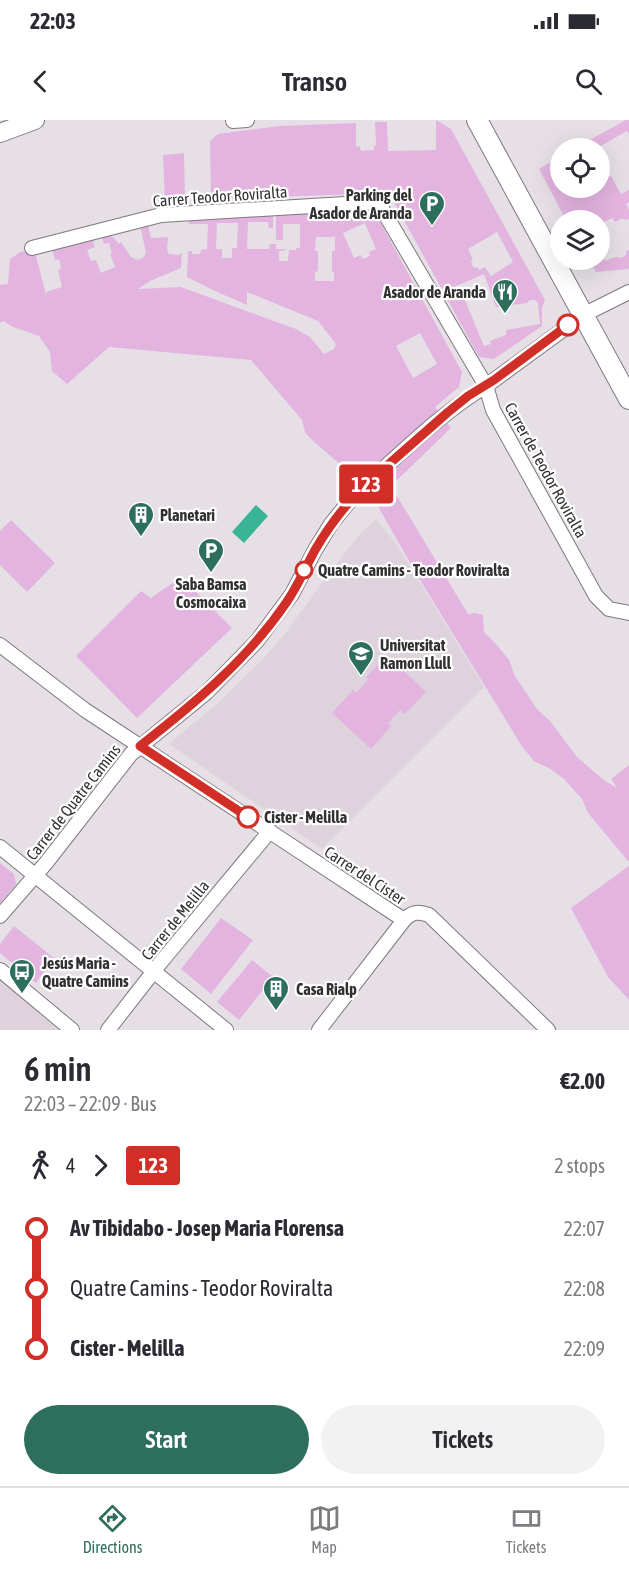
<!DOCTYPE html>
<meta charset="utf-8">
<style>
:root{--surface:#fff;--page:#f2f2f3;--text:#2b2b33;--muted:#7c7c81;--line:#e1e1e2;--accent:#2e6e5d}
body{margin:0;font-family:"Asap Condensed",sans-serif;background:var(--page);color:var(--text);height:100vh;display:flex;flex-direction:column;font-size:22px;white-space:nowrap}
*{box-sizing:border-box;margin:0}
p{font-size:20px;color:var(--muted)}
.icon{flex:none;width:33px;height:33px;fill:none;stroke:currentColor;stroke-width:2;stroke-linecap:round;stroke-linejoin:round}
.map{position:relative;height:910px;overflow:hidden}
.sheet{display:flex;flex-direction:column;background:var(--surface);flex:1}
.sheet>*{flex:none}
.badge{padding:0 12px;border-radius:4px;font-size:21px;line-height:39px}
.controls{position:absolute;left:550px;top:18px;display:grid;gap:12px}
.controls a{display:grid;place-items:center;width:60px;height:60px;border-radius:50%;background:var(--surface);box-shadow:0 6px 24px #0002;font-size:30px}
.map>.badge{position:absolute;translate:-50% -50%;box-shadow:0 0 0 3px #fff}
.legs{display:flex;align-items:center;gap:9px;height:66px;padding:0 24px;font-size:20px}
.legs p{margin-inline-start:auto}
.headline{display:flex;align-items:center;justify-content:space-between;height:102px;padding:0 24px}
h1{font-size:33px;font-weight:600;line-height:45px}
.button{display:flex;gap:12px;margin-top:auto;padding:12px 24px}
.button a{flex:1;height:69px;border-radius:36px;background:var(--accent);color:#fff;font-size:24px;font-weight:600;line-height:69px;text-align:center}
.button a+a{background:var(--page);color:var(--text)}
ul{padding:0 24px;list-style:none}
li{display:flex;align-items:center;gap:21px;height:60px;font-size:22px}
li i{display:grid;place-items:center;width:9px;height:100%;margin:0 8px;background:currentColor}
li i::after{content:'';width:15px;height:15px;margin:-8px;border:4px solid;border-radius:50%;background:var(--surface)}
li p{margin-inline-start:auto}
li:first-child i{background:linear-gradient(#0000 50%,currentColor 0)}
li:last-child i{background:linear-gradient(currentColor 50%,#0000 0)}
.status{display:flex;justify-content:space-between;align-items:center;height:42px;padding:0 30px;background:var(--surface);direction:ltr}
.status svg{height:16px;fill:currentColor}
header{display:flex;justify-content:space-between;align-items:center;height:78px;padding:0 24px;background:var(--surface);font-size:27px;font-weight:600}
.menu{display:flex;justify-content:space-around;align-items:center;height:84px;border-top:2px solid var(--line);background:var(--surface);font-size:16px;color:var(--muted)}
.menu a{display:grid;justify-items:center;gap:3px}
.menu .selected{color:var(--accent)}
.map>svg:first-child{display:block}
</style>
<div class="status"><b>22:03</b><svg viewBox="0 0 49 12"><path d="M0 12V9h3v3zM5 12V6h3v6zM10 12V3h3v9zM15 12V0h3v12zM26 1h20v11H26zM47 4h2v5h-2z"/></svg></div>
<header><svg class="icon" aria-label="back" viewBox="0 0 24 24"><path d="M15 5l-7 7 7 7"/></svg>Transo<svg class="icon" aria-label="search" viewBox="0 0 24 24"><circle cx="10" cy="10" r="6"/><path d="M15 15l6 6"/></svg></header>
<div class="map">
<svg width="629" height="910" viewBox="0 0 629 910">
<rect width="100%" height="100%" fill="#e6e0e6"/>
<path fill="#ded2dd" d="M376 399 397 425 484 567 322 729 169 624 219 582 263 539 287 511 334 447 359 415Z
M0 859 59 910H0Z"/>
<path fill="#e2b4df" fill-rule="evenodd" d="M436 0 451 9 545 180 542 188V206L494 239 479 237 389 73 211 79 210 21 218 14 280 6 356 3V26L360 27 361 31 374 30V26L376 25 375 2H387L388 31 436 30ZM497 112 513 142 491 156 485 147 479 150 477 147 475 148 472 145 471 140 473 139 468 129ZM484 154 496 187 527 183 530 180H535L538 183 540 204 506 210V215L490 221 491 224 484 226 462 173 457 176 454 167Z
M626 0H629V14L627 11 597 28H575Z
M184 33 185 80H174L165 82 163 35Z
M561 36V68H600V36L606 47 604 51 605 55 608 57 611 56 621 74 629 70V82L626 84 629 90V99L624 100 623 98 615 102 612 98 600 104V100H566L539 49Z
M363 91 379 100 462 252 459 267 435 287 451 308 391 366 468 494 475 493 483 495 484 512 496 524 509 540 515 556 537 589 550 601 577 637 605 661 617 668 611 659 629 645V742L588 693 582 679 564 659 549 648 535 642 523 628 417 455 375 381 357 359 311 319 305 312 302 300 251 240 109 227 67 264 52 251 50 232 39 216 13 207 3 201 0 203V165L8 164 10 139 22 131 36 136 48 182 46 172 62 167 58 150 61 149 59 139 55 140 52 129 92 119 95 127 87 130 91 141 96 140 101 153 115 147 110 134 112 133 109 123 104 124 101 116 112 113V116L119 124 121 122 131 137 138 140 144 137 146 132 140 106 148 105 151 118 168 117 167 130 169 134 179 135 182 132 181 148 150 161 138 169 181 167 296 209 310 217 324 234 334 229 336 224 318 201 247 172V185L215 171 187 157 188 131H192V134H200L201 130 207 129 208 104H189V96L273 94V108H269L268 102H248L247 129H269L270 124H276V129H286V130L279 131V141H288L289 130H296V128H300V104H283V120H276V94ZM217 103H238L237 128H232V138H222V129H216ZM365 103 376 129 369 132 370 136 363 139 361 135 354 138 343 113ZM316 117H335V131H332V152H334V161H315V152L318 151V131H315ZM420 213 437 244 413 258 396 226Z
M629 130V149L596 152 588 140H600V137C607 144 609 138 616 137 618 137 621 138 623 137L626 135V131Z
M11 400 55 443 27 472 0 445V411Z
M181 457 232 508 137 598 76 536 141 471 151 478Z
M387 535 426 572 405 594 400 590 388 603 391 606 371 629 332 593 353 570 356 573 368 560 366 557Z
M0 743 14 754 16 764 0 783Z
M629 746V880L608 857 571 788Z
M221 798 253 820 211 874 181 849Z
M14 806 54 838 36 863 0 833V824Z
M252 840 273 857 239 900 217 882Z"/>
<path fill="#39b495" d="M256 385 268 396 244 423 232 412Z"/>
<g fill="none" stroke-linecap="round" stroke-linejoin="round">
<defs>
<path id="minor" d="M233 1 247 0
M32 128 161 95 378 82 486 266 493 290 596 476 609 489 629 493
M0 525 85 590 404 800C412 792 418 791 429 795L548 910
M0 727 226 910
M0 796 46 743 131 634 207 572 257 521 292 474 315 430 331 404 352 378 365 365C404 331 441 293 486 266L583 195 629 172
M0 850 72 910
M108 910 161 842 270 711
M319 910 404 800"/>
<path id="tertiary" d="M0 13 35 0"/>
<path id="secondary" d="M477 0 629 279"/>
</defs>
<use href="#minor" stroke="#7e787e" stroke-width="16"/>
<use href="#tertiary" stroke="#7e787e" stroke-width="20"/>
<use href="#secondary" stroke="#7e787e" stroke-width="22"/>
<use href="#minor" stroke="#fff" stroke-width="14"/>
<use href="#tertiary" stroke="#fff" stroke-width="18"/>
<use href="#secondary" stroke="#fff" stroke-width="20"/>
</g>
<g fill="none" stroke-linecap="round" stroke-linejoin="round">
<defs>
<path id="line-1" d="M248 697 140 626C194 584 247 540 286 483 298 466 305 448 315 430 329 406 345 385 365 365L447 293 468 276 494 260 568 205"/>
</defs>
<use href="#line-1" stroke="#fff" stroke-width="14"/>
<use href="#line-1" stroke="#d02e26" stroke-width="9"/>
</g>
<defs>
<symbol id="parking-pin" viewBox="-11 -11 22 30"><path d="M0 17L-7.5 6A9.5 9.5 0 1 1 7.5 6Z" fill="#2e6e5d" stroke="#fff"/><path d="M-3.5-5.5H1a3.5 3.5 0 0 1 0 7H-1V5.5H-3.5ZM-1-3.4V-.6H.8a1.4 1.4 0 0 0 0-2.8Z" fill="#fff"/></symbol>
<symbol id="restaurant-pin" viewBox="-11 -11 22 30"><path d="M0 17L-7.5 6A9.5 9.5 0 1 1 7.5 6Z" fill="#2e6e5d" stroke="#fff"/><path d="M-5-6h1v4h1v-4h1v4h1v-4h1v5L-1.5 .5V6h-2V.5L-5-1ZM5-6V6H3V1.5H1.5Q1.5-4 5-6Z" fill="#fff"/></symbol>
<symbol id="building-pin" viewBox="-11 -11 22 30"><path d="M0 17L-7.5 6A9.5 9.5 0 1 1 7.5 6Z" fill="#2e6e5d" stroke="#fff"/><path d="M-4-6H4V6H1V3H-1V6H-4ZM-2.5-4.3h1.7v1.8h-1.7ZM.8-4.3h1.7v1.8H.8ZM-2.5-1h1.7V.8h-1.7ZM.8-1h1.7V.8H.8Z" fill="#fff"/></symbol>
<symbol id="university-pin" viewBox="-11 -11 22 30"><path d="M0 17L-7.5 6A9.5 9.5 0 1 1 7.5 6Z" fill="#2e6e5d" stroke="#fff"/><path d="M0-5L7-2L0 1L-7-2ZM-4 1L0 2.5L4 1V4Q0 6-4 4Z" fill="#fff"/></symbol>
<symbol id="bus-pin" viewBox="-11 -11 22 30"><path d="M0 17L-7.5 6A9.5 9.5 0 1 1 7.5 6Z" fill="#2e6e5d" stroke="#fff"/><path d="M-5-6H5V4H4V6H2V4H-2V6H-4V4H-5ZM-3.5-4V0h7V-4ZM-3.5 1.2v1.5H-2V1.2ZM2 1.2v1.5H3.5V1.2Z" fill="#fff"/></symbol>
</defs>
<g fill-rule="evenodd">
<use href="#parking-pin" x="417" y="69" width="30" height="40"/>
<use href="#restaurant-pin" x="490" y="157" width="30" height="40"/>
<use href="#building-pin" x="126" y="380" width="30" height="40"/>
<use href="#parking-pin" x="196" y="416" width="30" height="40"/>
<use href="#university-pin" x="346" y="519" width="30" height="40"/>
<use href="#bus-pin" x="7" y="837" width="30" height="40"/>
<use href="#building-pin" x="261" y="854" width="30" height="40"/>
</g>
<g fill="#fff" stroke="#d02e26" stroke-width="3">
<circle cx="568" cy="205" r="10"/>
<circle cx="304" cy="450" r="8"/>
<circle cx="248" cy="697" r="10"/>
</g>
<g text-anchor="middle" dominant-baseline="central" stroke-width="4.5" stroke-linejoin="round" paint-order="stroke">
<g font-size="16" font-weight="bold" fill="#333032" stroke="#fff" text-anchor="start">
<text x="412" y="75" text-anchor="end">Parking del<tspan x="412" dy="18">Asador de Aranda</tspan></text>
<text x="486" y="172" text-anchor="end">Asador de Aranda</text>
<text x="160" y="395">Planetari</text>
<text x="211" y="464" text-anchor="middle">Saba Bamsa<tspan x="211" dy="18">Cosmocaixa</tspan></text>
<text x="380" y="525">Universitat<tspan x="380" dy="18">Ramon Llull</tspan></text>
<text x="42" y="843">Jesús Maria -<tspan x="42" dy="18">Quatre Camins</tspan></text>
<text x="296" y="869">Casa Rialp</text>
</g>
<g font-size="16" fill="#333032" stroke="#fff">
<text transform="translate(220 76) rotate(-4)">Carrer Teodor Roviralta</text>
<text transform="translate(546 350) rotate(61)">Carrer de Teodor Roviralta</text>
<text transform="translate(73 682) rotate(-52)">Carrer de Quatre Camins</text>
<text transform="translate(365 755) rotate(33)">Carrer del Cister</text>
<text transform="translate(175 800) rotate(-51)">Carrer de Melilla</text>
</g>
<g font-size="16" font-weight="bold" fill="#333032" stroke="#fff" text-anchor="start">
<text x="318" y="450">Quatre Camins - Teodor Roviralta</text>
<text x="264" y="697">Cister - Melilla</text>
</g>
</g>
</svg>
<div class="controls">
<a><svg class="icon" aria-label="locate" viewBox="0 0 24 24"><circle cx="12" cy="12" r="6"/><path d="M12 2v4M12 18v4M2 12h4M18 12h4"/></svg></a>
<a><svg class="icon" aria-label="layers" viewBox="0 0 24 24"><path d="M12 4l9 5-9 5-9-5zM3 14l9 5 9-5"/></svg></a>
</div>
<b class="badge" style="left:366px;top:364px;background:#d02e26;color:#fff">123</b>
</div>
<section class="sheet">
<div class="headline"><div><h1>6 min</h1><p>22:03 – 22:09 · Bus</p></div><b>€2.00</b></div>
<div class="legs"><svg class="icon" aria-label="walk" viewBox="0 0 24 24"><circle cx="13" cy="4" r="2"/><path d="M13 8l-2 6 4 7M11 14l-3 7M7 12l3-4h3l4 4"/></svg>4<svg class="icon" aria-label="forward" viewBox="0 0 24 24"><path d="M9 5l7 7-7 7"/></svg><b class="badge" style="background:#d02e26;color:#fff">123</b><p>2 stops</p></div>
<ul>
<li><i style="color:#d02e26"></i><b>Av Tibidabo - Josep Maria Florensa</b><p>22:07</p></li>
<li><i style="color:#d02e26"></i><span>Quatre Camins - Teodor Roviralta</span><p>22:08</p></li>
<li><i style="color:#d02e26"></i><b>Cister - Melilla</b><p>22:09</p></li>
</ul>
<div class="button"><a>Start</a><a>Tickets</a></div>
</section>
<nav class="menu">
<a class="selected"><svg class="icon" aria-label="directions" viewBox="0 0 24 24"><path d="M12 3l9 9-9 9-9-9zM9 14v-3h6M13 9l2 2-2 2"/></svg>Directions</a>
<a><svg class="icon" aria-label="map" viewBox="0 0 24 24"><path d="M3 6l6-2 6 2 6-2v14l-6 2-6-2-6 2zM9 4v14M15 6v14"/></svg>Map</a>
<a><svg class="icon" aria-label="tickets" viewBox="0 0 24 24"><path d="M3 7h18v10H3zM15 7v10"/></svg>Tickets</a>
</nav>
